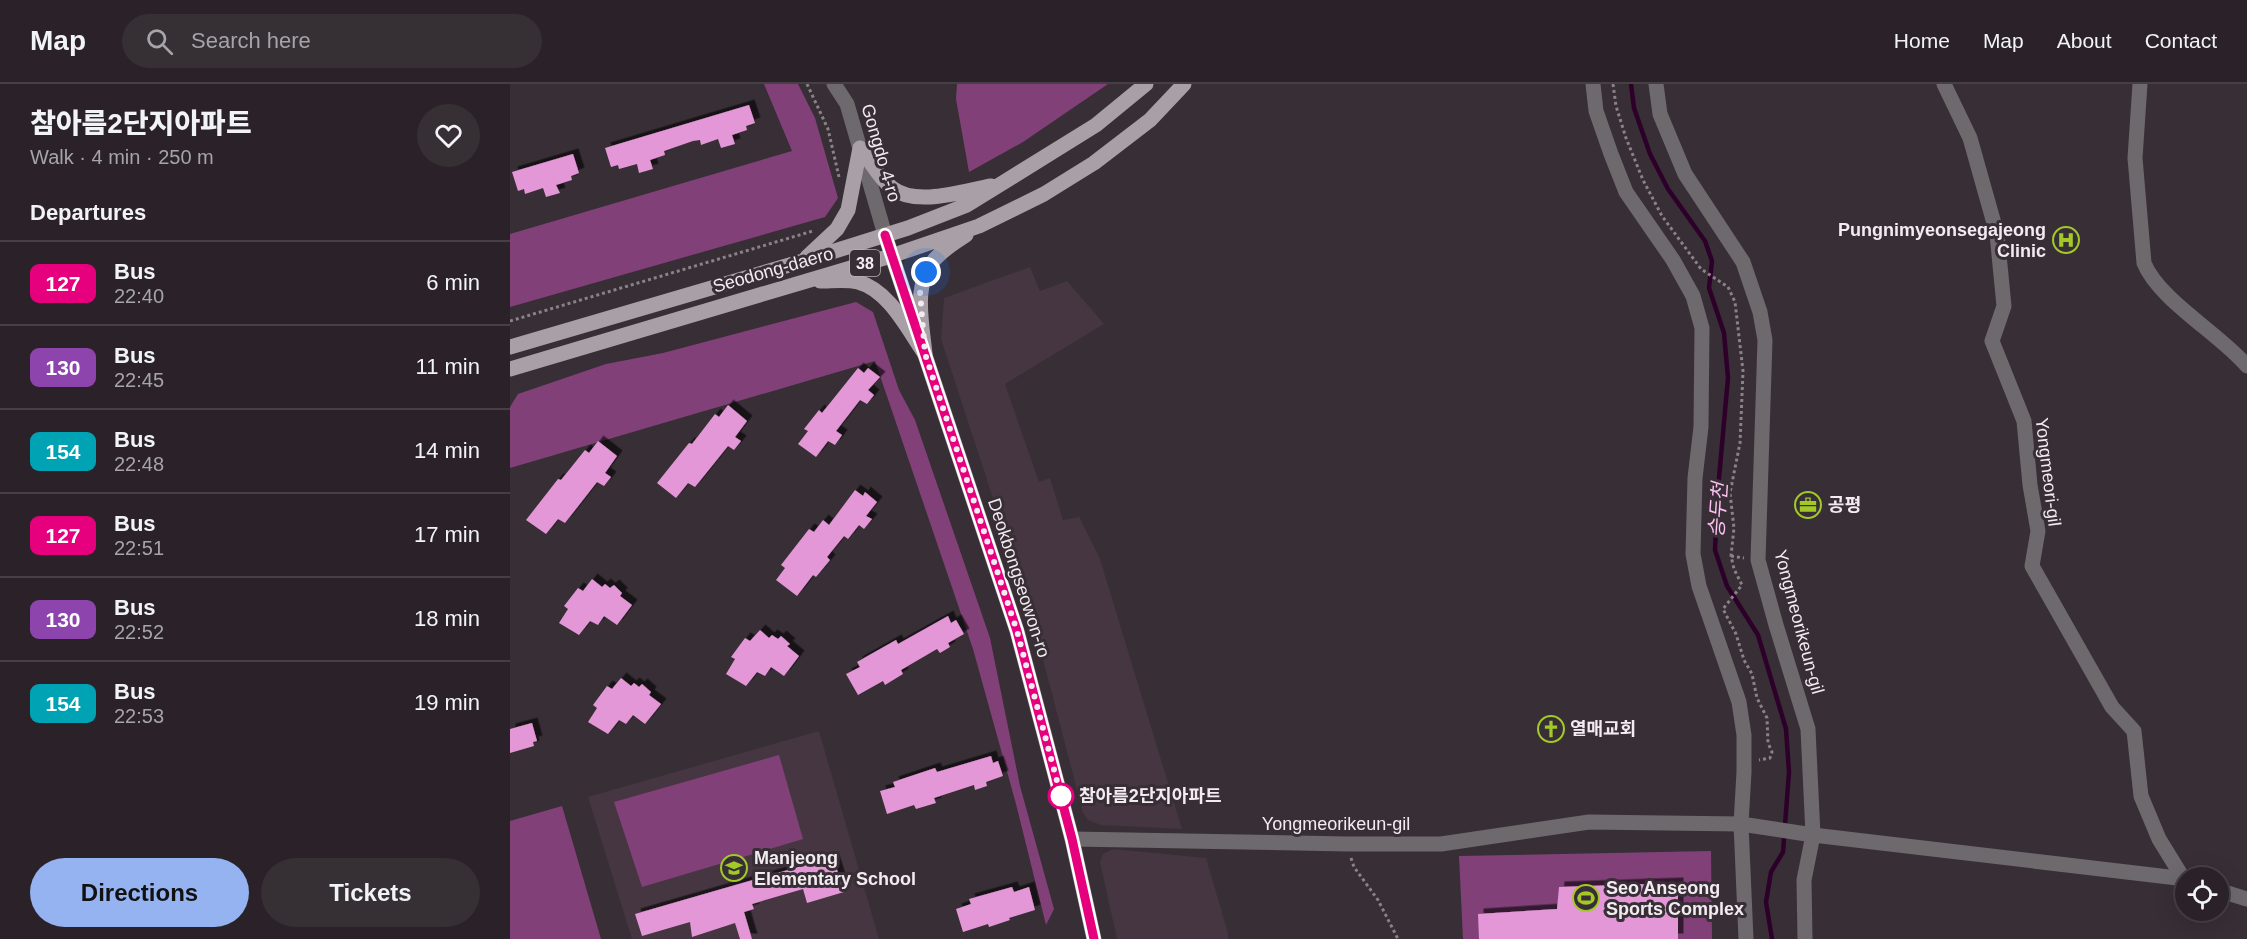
<!DOCTYPE html>
<meta charset="utf-8">
<style>
:root{--surface:#2a2228;--page:#362f34;--text:#f1f3f6;--muted:#a5a4a8;--line:#463f45;--accent:#95b2f1}
body{margin:0;font-family:Helvetica,"Noto Sans KR",sans-serif;background:var(--page);color:var(--text);height:100vh;display:flex;flex-direction:column;font-size:22px;white-space:nowrap}
*{box-sizing:border-box;margin:0}
p{font-size:20px;color:var(--muted)}
.icon{flex:none;width:33px;height:33px;fill:none;stroke:currentColor;stroke-width:2;stroke-linecap:round;stroke-linejoin:round}
.map{position:relative;flex:1;overflow:hidden}
.drawer{display:flex;flex-direction:column;background:var(--surface);width:510px}
.drawer>*{flex:none}
.badge{padding:0 12px;border-radius:9px;font-size:21px;line-height:39px}
.tools{position:absolute;left:1665px;top:783px;display:grid;gap:12px}
.tools a{display:grid;place-items:center;width:54px;height:54px;border-radius:50%;background:var(--surface);box-shadow:0 6px 24px #0002,0 0 0 2px var(--line);font-size:30px}
.you{position:absolute;width:30px;height:30px;margin:-15px;border:4px solid #fff;border-radius:50%;background:#1a73e8;box-shadow:0 0 0 9px #1a73e833}
.map>.badge{position:absolute;translate:-50% -50%;box-shadow:0 0 0 3px #fff}
h2{padding:0 30px;font-size:22px;line-height:54px}
.round{display:grid;place-items:center;flex:none;width:63px;height:63px;border-radius:32px;background:var(--page)}
.overview{display:flex;align-items:center;justify-content:space-between;height:102px;padding:0 30px}
h1{font-size:28px;font-weight:800;line-height:45px}
.button{display:flex;gap:12px;margin-top:auto;padding:12px 30px}
.button a{flex:1;height:69px;border-radius:36px;background:var(--accent);color:#111;font-size:24px;font-weight:800;line-height:69px;text-align:center}
.button a+a{background:var(--page);color:var(--text)}
ul{padding:0;list-style:none}
li{display:flex;align-items:center;gap:18px;height:84px;padding:0 30px;border-top:2px solid var(--line)}
li div{flex:1}
li b{display:block;font-size:22px}
li em{font-style:normal}
li .badge{min-width:66px;font-weight:700;text-align:center}
header{display:flex;align-items:center;gap:36px;box-sizing:border-box;height:84px;padding:0 30px;background:var(--surface);border-bottom:2px solid var(--line)}
header strong{font-size:28px}
nav{display:flex;gap:33px;margin-inline-start:auto;font-size:21px}
.search{width:420px;height:54px;background:var(--page);display:flex;align-items:center;gap:15px;box-sizing:border-box;padding:0 21px;border-radius:33px;color:var(--muted);font-size:22px}
main{display:flex;flex:1;min-height:0}
.map>svg:first-child{display:block}
</style>
<header>
<strong>Map</strong>
<div class="search"><svg class="icon" aria-label="search" viewBox="0 0 24 24"><circle cx="10" cy="10" r="6"/><path d="M15 15l6 6"/></svg>Search here</div>
<nav><a>Home</a><a>Map</a><a>About</a><a>Contact</a></nav>
</header>
<main>
<section class="drawer">
<div class="overview"><div><h1>참아름2단지아파트</h1><p>Walk · 4 min · 250 m</p></div><a class="round"><svg class="icon" aria-label="heart" viewBox="0 0 24 24"><path d="M12 20l-8-8c-3-5 5-10 8-4 3-6 11-1 8 4z"/></svg></a></div>
<h2>Departures</h2>
<ul>
<li><span class="badge" style="background:#e6007e;color:#fff">127</span><div><b>Bus</b><p>22:40</p></div><em>6 min</em></li>
<li><span class="badge" style="background:#8e44ad;color:#fff">130</span><div><b>Bus</b><p>22:45</p></div><em>11 min</em></li>
<li><span class="badge" style="background:#00a3b4;color:#fff">154</span><div><b>Bus</b><p>22:48</p></div><em>14 min</em></li>
<li><span class="badge" style="background:#e6007e;color:#fff">127</span><div><b>Bus</b><p>22:51</p></div><em>17 min</em></li>
<li><span class="badge" style="background:#8e44ad;color:#fff">130</span><div><b>Bus</b><p>22:52</p></div><em>18 min</em></li>
<li><span class="badge" style="background:#00a3b4;color:#fff">154</span><div><b>Bus</b><p>22:53</p></div><em>19 min</em></li>
</ul>
<div class="button"><a>Directions</a><a>Tickets</a></div>
</section>
<div class="map">
<svg width="1737" height="855" viewBox="0 0 1737 855">
<defs>
<filter id="shadow"><feDropShadow dx="5.5" dy="-5.5" stdDeviation="0" flood-color="#0009"/></filter>
</defs>
<rect width="100%" height="100%" fill="#382e36"/>
<path fill="#453642" d="M520 183 530 207 557 197 594 240 495 300 529 398 540 394 553 436 569 433 590 475 672 745 591 741 578 736 573 729 523 537 431 255 434 214Z
M309 647 369 855H122L78 713Z
M603 765 696 774 718 849V855H607L590 778 593 770Z"/>
<path fill="#814178" d="M254 0H288L305 34 328 114 315 133 0 223V150L282 67Z
M447 0H598L513 58 459 88 446 15Z
M346 218 363 228 389 306 405 336 480 554 510 702 544 825 536 841 506 720 463 565 365 277 0 384V323L8 310 96 280 153 269Z
M269 671 293 755 132 803 104 718Z
M52 722 91 855H0V737Z
M1201 767 1202 855H953L949 772Z"/>
<g fill="none" stroke-linecap="round" stroke-linejoin="round">
<path stroke="#2d0029" stroke-width="4.5" d="M1121 0 1124 24 1140 70 1158 105 1195 157 1202 177 1199 204 1214 249 1218 294 1208 405 1205 466 1217 502 1248 551 1276 645 1279 688 1273 768 1261 788 1256 818 1262 855"/>
</g>
<path fill="#e397d7" filter="url(#shadow)" d="M239 21 245 39 236 42 237 46 222 51 225 60 211 64 208 55 191 61 190 56 183 57 154 67 155 71 140 76 143 85 129 89 127 80 109 85 108 81 101 83 95 64Z
M63 70 69 89 61 92 62 96 46 101 50 109 36 113 33 104 15 110 14 105 8 107 2 88Z
M348 284 354 289 358 284 370 293 358 306 364 311 357 320 350 316 326 347 332 351 325 361 318 357 306 373 288 360 298 347 294 345 309 326 312 329Z
M218 321 237 337 225 353 231 357 224 366 218 362 185 403 178 399 166 414 147 399 179 359 182 360 205 330 209 333Z
M88 357 107 372 95 389 101 393 94 402 87 398 55 439 48 435 36 450 16 436 48 395 51 396 75 366 79 369Z
M345 406 353 412 355 408 367 418 356 432 362 435 354 445 349 441 338 455 334 452 317 473 320 476 306 493 303 491 287 512 266 496 275 484 271 481 299 445 304 448 313 436 319 441Z
M82 495 92 503 95 500 100 504 104 501 112 509 110 512 122 521 107 541 94 532 88 541 80 537 69 551 49 539 58 525 54 522 68 504 73 507Z
M438 532 441 539 446 536 454 550 438 559 440 563 430 569 427 565 391 586 393 590 375 601 373 597 348 611 336 590 350 583 347 578 386 556 388 560Z
M250 546 259 554 262 551 268 555 271 552 280 560 277 562 289 572 274 592 261 583 255 592 247 588 236 602 216 590 225 575 221 573 235 554 240 557Z
M111 594 121 602 124 599 129 603 132 600 141 608 139 611 151 620 135 640 123 631 116 640 109 636 98 650 78 638 87 624 83 621 97 602 102 605Z
M22 639 27 657 23 658 24 662 0 669V645Z
M481 672 483 679 488 677 493 692 476 698 477 702 465 706 464 701 424 714 426 719 406 725 404 721 377 730 370 707 385 703 383 698 425 684 427 688Z
M323 773 334 808 297 819 293 805 242 820 244 825 234 828 242 855H230L225 839 182 853 180 838 132 852 125 830Z
M1168 799V855H969L968 830 1047 825 1049 803Z
M502 803 504 808 519 803 525 826 499 834 500 836 479 843 478 840 453 848 446 825 461 820 459 815Z"/>
<g fill="none" stroke-linecap="round" stroke-linejoin="round">
<path stroke="#8b8289" stroke-width="3" stroke-dasharray="3 3" stroke-linecap="butt" d="M297 0 318 45 329 93
M1103 0 1106 22 1116 54 1133 96 1152 132 1191 185 1218 203 1225 218 1233 287 1230 359 1220 409 1224 444 1221 472 1224 485 1232 501 1213 525 1226 550 1234 576 1242 590 1247 614 1257 634 1258 659 1262 668 1260 674 1249 676
M0 237 303 147
M1221 472 1234 474
M841 774 844 783 868 816 888 855"/>
<path stroke="#6e696d" stroke-width="15" d="M324 0 337 20 375 151
M1083 0 1086 27 1101 70 1116 108 1163 176 1183 212 1192 244 1191 343 1185 394 1183 470 1189 502 1229 618 1234 651V688L1231 740 1236 855
M1434 0 1460 54 1487 150 1494 222 1482 257 1514 337 1520 401 1528 447 1522 482 1602 623 1624 647 1631 712 1649 755 1673 794
M1630 0 1625 74 1634 179C1649 216 1710 250 1737 282
M1295 855 1294 796 1303 751"/>
<path stroke="#6e696d" stroke-width="15" d="M1146 0 1150 30 1175 90 1233 178 1250 228 1255 256 1248 476 1266 541 1298 645 1303 751
M562 755 838 760H931L1079 738 1231 740 1303 751 1676 795
M1708 806 1737 815"/>
<path stroke="#90888e" stroke-width="15" d="M375 151 507 547 562 755 584 855"/>
<path stroke="#a99fa7" stroke-width="15" d="M350 64C360 76 369 94 382 104 406 123 453 107 481 102
M297 173 327 145 338 126 350 64
M310 197C322 197 337 195 348 198 379 206 398 246 415 270
M0 263 293 177 398 144 457 121 586 41 636 0
M415 270C412 238 401 196 429 171 437 163 447 157 456 151
M0 285 381 172 469 142 534 110 584 79 640 36 674 0"/>
</g>
<g fill="none" stroke-linecap="round" stroke-linejoin="round">
<defs>
<path id="line" d="M375 151 507 547 562 755 584 855"/>
</defs>
<use href="#line" stroke="#fff" stroke-width="14"/>
<use href="#line" stroke="#e6007e" stroke-width="9"/>
<path stroke="#f2ebf0" stroke-width="6" stroke-dasharray="0 10.8" d="M416 188 410 207 415 270 507 547 551 712"/>
</g>
<defs>
<symbol id="hospital-ring" viewBox="-11 -11 22 22"><circle r="9.5" fill="#382e36" stroke="#a3c927" stroke-width="1.5"/><path d="M-5-5h3v3.5h4V-5h3V5h-3V1.5h-4V5h-3Z" fill="#a3c927"/></symbol>
<symbol id="office-ring" viewBox="-11 -11 22 22"><circle r="9.5" fill="#382e36" stroke="#a3c927" stroke-width="1.5"/><path d="M-6-3h4V-5.5h4V-3h4V5H-6ZM-1-4.5V-3h2v-1.5ZM-6 0V1H6V0Z" fill="#a3c927"/></symbol>
<symbol id="church-ring" viewBox="-11 -11 22 22"><circle r="9.5" fill="#382e36" stroke="#a3c927" stroke-width="1.5"/><path d="M-1.2-6h2.4v3.5h3.3v2.4h-3.3V6h-2.4V-.1h-3.3v-2.4h3.3Z" fill="#a3c927"/></symbol>
<symbol id="school-ring" viewBox="-11 -11 22 22"><circle r="9.5" fill="#382e36" stroke="#a3c927" stroke-width="1.5"/><path d="M0-5L7-2L0 1L-7-2ZM-4 1L0 2.5L4 1V4Q0 6-4 4Z" fill="#a3c927"/></symbol>
<symbol id="stadium-ring" viewBox="-11 -11 22 22"><circle r="9.5" fill="#382e36" stroke="#a3c927" stroke-width="1.5"/><path d="M0-5a6.5 5 0 1 0 0 10a6.5 5 0 1 0 0-10ZM-3.5-1.8h7v3.6h-7Z" fill="#a3c927"/></symbol>
</defs>
<g fill-rule="evenodd">
<use href="#hospital-ring" x="1541" y="141" width="30" height="30"/>
<use href="#office-ring" x="1283" y="406" width="30" height="30"/>
<use href="#church-ring" x="1026" y="630" width="30" height="30"/>
<use href="#school-ring" x="209" y="769" width="30" height="30"/>
<use href="#stadium-ring" x="1061" y="799" width="30" height="30"/>
</g>
<circle fill="#fff" stroke="#e6007e" stroke-width="3" cx="551" cy="712" r="12"/>
<g text-anchor="middle" dominant-baseline="central" stroke-width="6" stroke-linejoin="round" paint-order="stroke">
<rect fill="#382e36" stroke="#bab2b8" stroke-width="1.5" x="340" y="166" width="30" height="26" rx="4.5"/>
<g font-size="16" font-weight="bold" fill="#f2ebf0">
<text x="355" y="179">38</text>
</g>
<g font-size="18" fill="#f2ebf0" stroke="#382e36">
<text transform="translate(371 69) rotate(74)">Gongdo 4-ro</text>
<text transform="translate(263 186) rotate(-16)">Seodong-daero</text>
<text transform="translate(1538 388) rotate(83)">Yongmeori-gil</text>
<text transform="translate(509 494) rotate(72)">Deokbongseowon-ro</text>
<text transform="translate(1289 538) rotate(75)">Yongmeorikeun-gil</text>
<text x="826" y="740">Yongmeorikeun-gil</text>
</g>
<g font-size="18" font-weight="bold" fill="#f2ebf0" stroke="#382e36" text-anchor="start">
<text x="1536" y="146" text-anchor="end">Pungnimyeonsegajeong<tspan x="1536" dy="21">Clinic</tspan></text>
<text x="1318" y="421">공평</text>
<text x="1060" y="645">열매교회</text>
<text x="244" y="774">Manjeong<tspan x="244" dy="21">Elementary School</tspan></text>
<text x="1096" y="804">Seo Anseong<tspan x="1096" dy="21">Sports Complex</tspan></text>
</g>
<g font-size="18" font-weight="bold" fill="#f2ebf0" stroke="#382e36" text-anchor="start">
<text x="569" y="712">참아름2단지아파트</text>
</g>
<g font-size="20" font-style="italic" fill="#fdc1f2" stroke="#382e36">
<text transform="translate(1208 426) rotate(-86)">승두천</text>
</g>
</g>
</svg>
<div class="tools">
<a><svg class="icon" aria-label="locate" viewBox="0 0 24 24"><circle cx="12" cy="12" r="6"/><path d="M12 2v4M12 18v4M2 12h4M18 12h4"/></svg></a>
</div>
<div class="you" style="left:416px;top:188px"></div>
</div>
</main>
